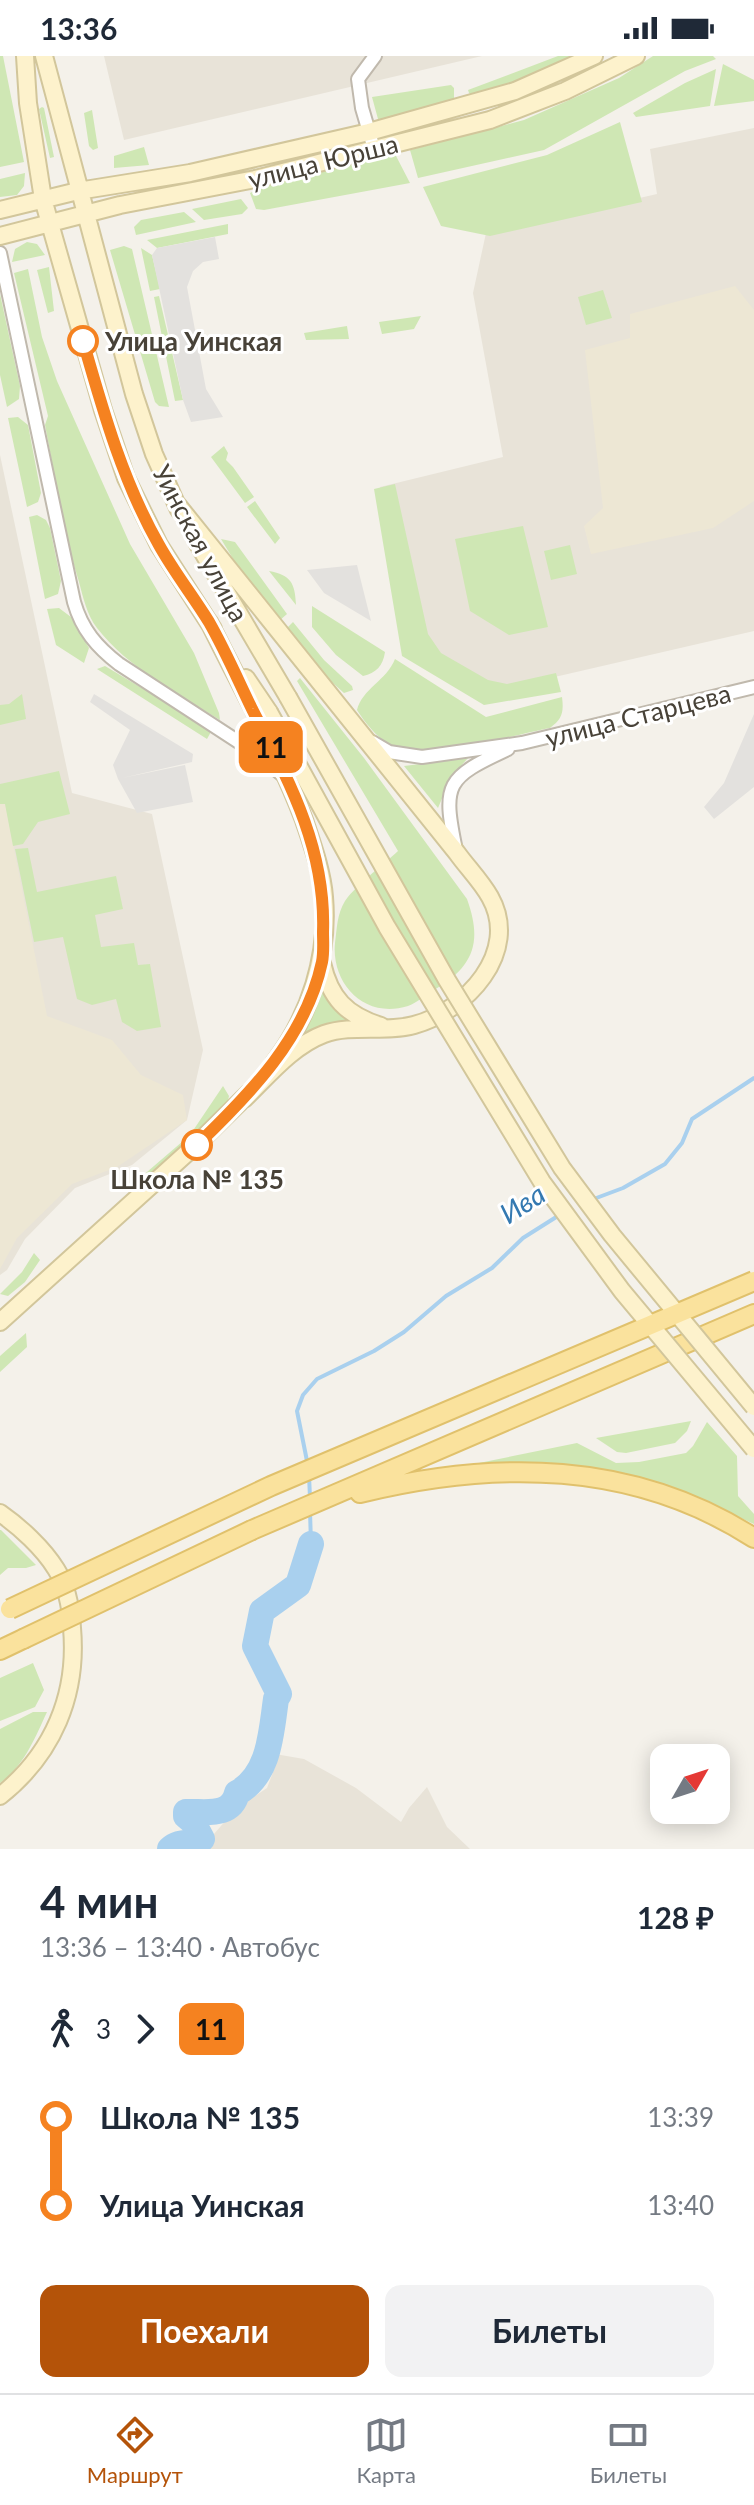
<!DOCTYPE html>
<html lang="ru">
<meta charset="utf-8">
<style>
:root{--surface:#fff;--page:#f2f2f3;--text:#1f2937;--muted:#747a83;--line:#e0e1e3;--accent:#b45309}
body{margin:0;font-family:Lato,sans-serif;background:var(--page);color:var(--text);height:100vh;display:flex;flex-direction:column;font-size:30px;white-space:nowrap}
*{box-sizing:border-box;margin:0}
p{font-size:26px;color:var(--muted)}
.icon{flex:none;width:44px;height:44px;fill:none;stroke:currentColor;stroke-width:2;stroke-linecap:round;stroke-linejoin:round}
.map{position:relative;height:1793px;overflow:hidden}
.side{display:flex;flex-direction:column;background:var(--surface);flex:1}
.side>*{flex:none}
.badge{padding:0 16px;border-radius:12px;font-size:28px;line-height:52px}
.needle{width:52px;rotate:51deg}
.fabs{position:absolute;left:650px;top:1688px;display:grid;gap:16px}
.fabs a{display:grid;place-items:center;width:80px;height:80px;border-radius:16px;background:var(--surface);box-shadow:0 4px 20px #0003;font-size:40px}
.map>.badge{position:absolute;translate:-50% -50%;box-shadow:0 0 0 4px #fff}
.legs{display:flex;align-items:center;gap:12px;height:88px;padding:0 40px;font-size:26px}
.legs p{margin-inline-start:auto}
.overview{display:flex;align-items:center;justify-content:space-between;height:136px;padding:0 40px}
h1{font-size:44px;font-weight:700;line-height:60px}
.action{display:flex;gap:16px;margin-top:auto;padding:16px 40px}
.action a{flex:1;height:92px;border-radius:16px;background:var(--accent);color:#fff;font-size:32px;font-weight:700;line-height:92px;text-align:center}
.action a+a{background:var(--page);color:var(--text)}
ul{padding:0 40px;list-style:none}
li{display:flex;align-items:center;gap:28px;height:88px;font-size:30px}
li i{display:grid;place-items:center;width:12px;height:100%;margin:0 10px;background:currentColor}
li i::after{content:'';width:20px;height:20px;margin:-10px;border:6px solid;border-radius:50%;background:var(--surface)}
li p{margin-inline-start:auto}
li:first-child i{background:linear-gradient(#0000 50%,currentColor 0)}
li:last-child i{background:linear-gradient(currentColor 50%,#0000 0)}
.status{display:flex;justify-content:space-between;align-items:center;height:56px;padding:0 40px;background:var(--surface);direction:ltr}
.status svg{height:22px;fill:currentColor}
.tab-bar{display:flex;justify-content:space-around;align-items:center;height:112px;border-top:2px solid var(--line);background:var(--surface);font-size:22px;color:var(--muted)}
.tab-bar a{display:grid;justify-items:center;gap:4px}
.tab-bar .selected{color:var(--accent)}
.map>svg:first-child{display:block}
</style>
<div class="status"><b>13:36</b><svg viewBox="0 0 49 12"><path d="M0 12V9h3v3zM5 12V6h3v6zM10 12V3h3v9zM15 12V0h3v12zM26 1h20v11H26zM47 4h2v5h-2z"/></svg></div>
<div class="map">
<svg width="754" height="1793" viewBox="0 0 754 1793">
<rect width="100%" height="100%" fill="#f4f1ea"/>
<path fill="#e8e3d8" d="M104 0H482L124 84Z
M754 72V575L498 634 414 590 380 431 503 401 473 237 486 177 657 138 650 93Z
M0 399 72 737 152 758 203 994 187 1064 132 1109 75 1132 25 1183 7 1214 0 1219Z
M275 1698 304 1703 356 1732 401 1766 409 1752 427 1731 447 1771 470 1793H201L227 1763 239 1743 255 1740 267 1732 275 1711Z"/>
<path fill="#ede7d4" d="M735 230 754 254V445L713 472 591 498 584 470 603 452 585 294 630 282V258Z
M5 747 47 960 112 984 141 1019 183 1039 187 1064 117 1111 72 1128 17 1182 0 1213V748Z"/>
<path fill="#cfe7b4" d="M0 0H3L24 106 0 111Z
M558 0H581L503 31 473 40 469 37 468 34Z
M653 0H713L716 3 685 15 544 94 418 122 410 94 524 64 619 22Z
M723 8 754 24V45L714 50Z
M716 13 710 50 636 61 633 57 685 27Z
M451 29 454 32V46L385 64 378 63 372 41Z
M42 51 44 52 54 101 50 102 39 53Z
M92 54 98 92 93 94 89 90 84 57Z
M620 66 642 146 490 180 441 170 423 131 547 99Z
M144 91 149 109 114 112V100Z
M395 98 410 127 264 154 256 153 250 137 278 124Z
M25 117 24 130 17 139 0 141V123Z
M241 143 248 152 242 158 204 164 192 153Z
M184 156 196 166 136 179 134 171 141 164Z
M228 168V178L157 192 147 184Z
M27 186 37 188 45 199 12 206 15 193Z
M124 190 132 193 169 351 159 350 155 346 110 194Z
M141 192 152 199 160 233 150 235Z
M49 211 54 255 48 257 37 214Z
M28 213 42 281 57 325 130 488 194 597 219 657 220 664C177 637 128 612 97 572 87 559 83 541 79 526 63 475 55 421 45 369L48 360 14 217Z
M603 234 612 262 586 269 578 241Z
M0 238 20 330 19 343 7 351 0 319Z
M159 240 183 344 175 345 154 241Z
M421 260 414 273 382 278 379 266Z
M347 270 349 283 306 284 304 277Z
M18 361 28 369 41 437 38 446 27 451 8 362Z
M224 390 228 397 226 404 233 411 254 441 245 447 211 401Z
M395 428 428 578 441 597 488 624 507 628 556 617 561 636 484 649 402 600 374 433Z
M255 445 280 482 275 488 247 451Z
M37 459 46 464 50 472 61 525 58 538 45 543 29 461Z
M523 470 548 571 509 579 470 555 455 483Z
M221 483 235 486 287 558 279 565 241 516Z
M570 489 577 518 551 524 544 495Z
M269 515C291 519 295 527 296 549Z
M312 550 385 596C383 610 376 617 363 620L336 599 312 571Z
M59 552 71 561 89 592 84 607 56 589 47 553Z
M293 566 324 604 352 630 353 634 344 637 324 619 285 574Z
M395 603 486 661 562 641C564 657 562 663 550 672 514 679 434 702 402 694 383 689 367 670 357 654 362 633 387 624 395 603Z
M105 610 212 674 207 683 97 613Z
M300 622 364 702 467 843C483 887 473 911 434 934 426 939 416 947 408 950 364 964 331 927 335 887 337 872 337 858 345 845 356 829 383 809 398 795L297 625Z
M22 638 26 663 0 669V649L9 648Z
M468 702 451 721 438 752 404 710Z
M59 715 70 758 38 766 23 788 13 790 5 748H0V728Z
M28 792 37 836 116 820 123 853 95 859 101 891 134 887 138 909 150 908 161 971 137 975 122 966 116 943 92 949 77 943 63 881 34 886 15 793Z
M320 927 326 941 351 967 299 984Z
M223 1030 229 1040 227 1049 144 1125 140 1122 190 1079Z
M34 1197 40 1204 25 1226 8 1240 0 1238 22 1216Z
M26 1277 27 1291 0 1316V1300Z
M691 1365 687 1375 675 1387 626 1397 617 1396 596 1382Z
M707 1366 737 1400 738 1440 754 1458V1468L684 1436 629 1422 476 1411 474 1408 577 1387 616 1407 639 1406 686 1397 693 1390Z
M0 1474H1L36 1509 26 1512H8L0 1519Z
M33 1607 44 1634 35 1651 0 1665V1622Z
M33 1656H47C35 1682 24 1710 0 1727V1673Z"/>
<path fill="#e3e1de" d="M215 181 219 203 203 206 193 215 187 231 206 333 223 361 191 366 183 344 152 199 157 192Z
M357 509 371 565 324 537 307 514Z
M94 638 193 698 192 706 122 722 185 709 193 746 137 757 118 723 113 709 130 674 90 646Z
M754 658V731L714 763 704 751 724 727Z"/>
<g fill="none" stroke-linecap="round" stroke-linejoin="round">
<path stroke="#a9d0ee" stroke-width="4" d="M591 1144 623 1132 665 1108 682 1087 692 1063 754 1022
M308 1410 297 1355 303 1339 317 1323 374 1295 404 1276 446 1240 492 1212 523 1182 561 1158
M309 1419 310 1442
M310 1455 311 1488"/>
<path stroke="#a9d0ee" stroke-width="26" d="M170 1793C180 1783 192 1790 202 1783L193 1766 186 1760V1756C205 1755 231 1762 237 1737 270 1719 271 1677 276 1643L279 1638 255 1590 262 1555 298 1529 311 1488"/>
<defs>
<path id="street" d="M374 93 362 52 358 23 375 0
M0 197 74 546C82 574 97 591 119 608L254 696 285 721
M372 686 389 696 422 701 522 687 754 631
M456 794C442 727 446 722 508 693"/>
<path id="secondary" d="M25 0 28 47 43 143 103 354 126 422 159 489 213 573
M44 0 134 338 154 398 179 454
M0 154 78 135 190 117 369 76 515 35 594 0
M0 180 120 149 255 123 490 64 565 35 636 0
M176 447 457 797C467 811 481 825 490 841 521 896 466 955 414 969 386 977 352 968 324 978 292 990 268 1020 244 1043
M198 488 288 641
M209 566C241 631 278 696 304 764 312 788 322 815 324 841 329 899 310 960 274 1007
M246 622 269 656
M322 907C330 942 346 959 381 970
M0 1266 198 1087 249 1037
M0 1457C20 1471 43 1492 56 1513 67 1530 71 1553 72 1572 78 1639 53 1698 0 1740"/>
<path id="primary" d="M360 1437C495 1404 633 1404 754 1482
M252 1474 754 1258
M0 1594 23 1583"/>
</defs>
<use href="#street" stroke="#c0b9ad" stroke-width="16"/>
<use href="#secondary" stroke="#d2c69b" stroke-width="20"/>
<use href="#primary" stroke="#e0c16c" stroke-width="22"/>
<use href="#street" stroke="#fff" stroke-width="12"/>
<use href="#secondary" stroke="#fdf2cc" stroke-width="16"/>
<use href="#primary" stroke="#fae29d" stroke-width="18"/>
<defs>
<path id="secondary-bridge" d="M288 641 447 924 562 1112 612 1179 754 1351
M269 656 387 871 542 1126 622 1235 754 1393"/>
<path id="primary-bridge" d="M10 1553 271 1430 754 1225
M23 1583 252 1474"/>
</defs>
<use href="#secondary-bridge" stroke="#d2c69b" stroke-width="20" stroke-linecap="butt"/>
<use href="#primary-bridge" stroke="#e0c16c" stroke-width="22" stroke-linecap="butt"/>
<use href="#secondary-bridge" stroke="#fdf2cc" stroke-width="16"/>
<use href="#primary-bridge" stroke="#fae29d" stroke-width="18"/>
</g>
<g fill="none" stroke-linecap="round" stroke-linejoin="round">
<defs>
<path id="line-1" d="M83 285C103 355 123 426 159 489 174 516 193 540 209 566 225 594 238 624 252 653 289 725 326 792 323 876 323 885 324 896 322 906 306 981 250 1038 197 1089"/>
</defs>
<use href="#line-1" stroke="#fff" stroke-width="18"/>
<use href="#line-1" stroke="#f58220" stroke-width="12"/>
</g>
<g fill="#fff" stroke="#f58220" stroke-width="4">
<circle cx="83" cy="285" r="14"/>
<circle cx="197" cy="1089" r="14"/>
</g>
<g text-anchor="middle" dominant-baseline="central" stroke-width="6" stroke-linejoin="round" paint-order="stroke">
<g font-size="26" fill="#484238" stroke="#fff">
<text transform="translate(323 105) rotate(-14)">улица Юрша</text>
<text transform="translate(201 487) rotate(62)">Уинская улица</text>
<text transform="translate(638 659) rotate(-14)">улица Старцева</text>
</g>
<g font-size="26" font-weight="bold" fill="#484238" stroke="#fff" text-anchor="start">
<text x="105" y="285">Улица Уинская</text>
<text x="197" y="1123" text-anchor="middle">Школа № 135</text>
</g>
<g font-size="28" font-style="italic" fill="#3479b1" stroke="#fff">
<text transform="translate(522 1147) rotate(-33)">Ива</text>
</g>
</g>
</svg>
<div class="fabs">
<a><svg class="needle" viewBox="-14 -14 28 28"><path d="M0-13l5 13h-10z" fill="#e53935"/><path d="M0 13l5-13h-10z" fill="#747a83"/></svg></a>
</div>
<b class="badge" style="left:271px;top:691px;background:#f58220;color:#111">11</b>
</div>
<section class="side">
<div class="overview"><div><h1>4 мин</h1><p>13:36 – 13:40 · Автобус</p></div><b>128 ₽</b></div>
<div class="legs"><svg class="icon" aria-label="walk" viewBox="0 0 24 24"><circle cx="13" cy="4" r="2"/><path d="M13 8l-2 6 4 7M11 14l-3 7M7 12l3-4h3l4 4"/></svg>3<svg class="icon" aria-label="forward" viewBox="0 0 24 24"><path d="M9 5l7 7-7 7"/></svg><b class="badge" style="background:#f58220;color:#111">11</b></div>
<ul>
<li><i style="color:#f58220"></i><b>Школа № 135</b><p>13:39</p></li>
<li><i style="color:#f58220"></i><b>Улица Уинская</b><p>13:40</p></li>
</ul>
<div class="action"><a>Поехали</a><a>Билеты</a></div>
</section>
<nav class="tab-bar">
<a class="selected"><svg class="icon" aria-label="directions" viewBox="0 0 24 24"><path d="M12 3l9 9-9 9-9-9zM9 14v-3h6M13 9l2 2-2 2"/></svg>Маршрут</a>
<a><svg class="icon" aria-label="map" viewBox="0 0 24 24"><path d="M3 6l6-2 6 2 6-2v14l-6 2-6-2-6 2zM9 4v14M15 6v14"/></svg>Карта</a>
<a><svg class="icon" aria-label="tickets" viewBox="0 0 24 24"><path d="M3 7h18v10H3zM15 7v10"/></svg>Билеты</a>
</nav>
